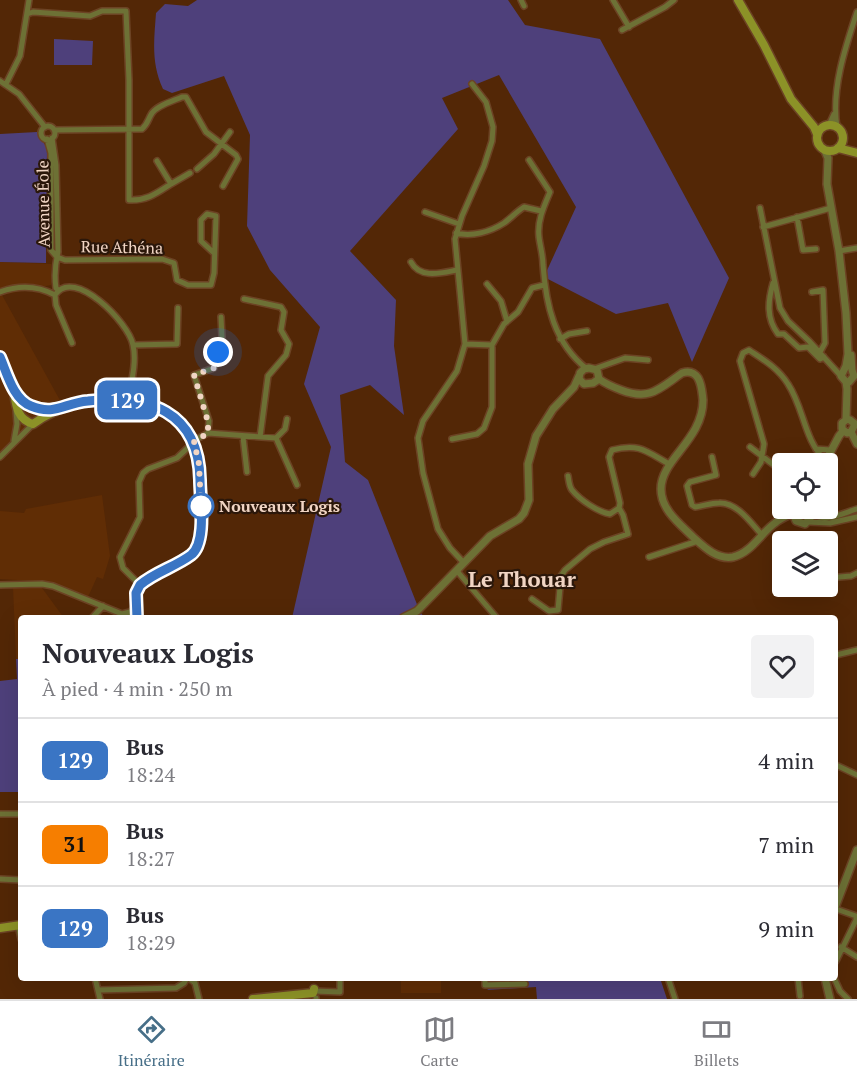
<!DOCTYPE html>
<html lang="fr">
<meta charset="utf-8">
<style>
:root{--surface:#fff;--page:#f2f2f3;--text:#2b2b33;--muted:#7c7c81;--line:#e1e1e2;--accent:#476f88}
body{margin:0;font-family:"PT Serif",serif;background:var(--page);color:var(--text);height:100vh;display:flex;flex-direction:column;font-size:22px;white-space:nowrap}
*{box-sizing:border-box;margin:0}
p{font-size:20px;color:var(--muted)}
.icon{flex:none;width:33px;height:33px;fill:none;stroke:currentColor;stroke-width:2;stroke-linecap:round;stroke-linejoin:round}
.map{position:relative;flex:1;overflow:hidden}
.details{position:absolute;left:18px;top:615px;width:820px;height:366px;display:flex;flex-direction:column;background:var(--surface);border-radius:6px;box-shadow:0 6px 24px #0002}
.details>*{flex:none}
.badge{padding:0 12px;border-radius:9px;font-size:21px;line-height:39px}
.fabs{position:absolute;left:772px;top:453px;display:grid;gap:12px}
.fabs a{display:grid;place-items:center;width:66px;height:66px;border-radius:6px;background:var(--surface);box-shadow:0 6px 24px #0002;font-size:30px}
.you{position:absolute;width:30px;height:30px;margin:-15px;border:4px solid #fff;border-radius:50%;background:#1a73e8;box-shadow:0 0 0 9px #1a73e833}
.map>.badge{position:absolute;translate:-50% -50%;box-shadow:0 0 0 3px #fff}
.round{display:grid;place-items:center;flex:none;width:63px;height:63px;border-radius:6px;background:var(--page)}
.summary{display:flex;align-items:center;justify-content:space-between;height:102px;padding:0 24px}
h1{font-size:28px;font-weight:700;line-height:45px}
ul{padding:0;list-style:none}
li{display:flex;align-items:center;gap:18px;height:84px;padding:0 24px;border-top:2px solid var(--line)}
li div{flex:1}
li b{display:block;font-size:22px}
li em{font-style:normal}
li .badge{min-width:66px;font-weight:700;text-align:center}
.dock{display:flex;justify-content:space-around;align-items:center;height:84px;border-top:2px solid var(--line);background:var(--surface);font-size:16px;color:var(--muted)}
.dock a{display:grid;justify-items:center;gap:3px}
.dock .current{color:var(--accent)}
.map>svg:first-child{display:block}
</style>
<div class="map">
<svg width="857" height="999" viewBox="0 0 857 999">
<rect width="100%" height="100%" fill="#532706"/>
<path fill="#602d05" d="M0 262 51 264V285L2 295 62 404 39 415 0 453Z
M102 495 110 556 103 579 97 577 88 597 51 582 0 579V511L24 513 26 509Z
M13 587 42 588 64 618H21V659H16Z
M401 978H441V993H401Z"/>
<path fill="#4e407b" d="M197 0H508L525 25 600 39 729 278 692 362 668 303 616 314 544 277 576 207 499 75 442 98 458 129 350 251 396 300 394 346 404 415 370 385 340 395 345 462 368 480 420 612 425 618H292L331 447 304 384 320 327 270 270 247 226 250 135 224 76 172 93 163 89C151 63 154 41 156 13L165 4 188 6Z
M54 39 93 41 92 65H54Z
M37 132 47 148 46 263 0 262V134Z
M16 659H21V792H0V681L17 679Z
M527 978H534L535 982V978H660L667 999H537L536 987 487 990 490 988 529 985Z"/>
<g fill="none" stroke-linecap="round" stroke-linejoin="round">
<defs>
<path id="minor" d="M521 0 524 6
M613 0 629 27
M27 14 33 12 90 16 102 11H126L129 80V200C147 201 157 193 171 184
M622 30 665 7 674 0
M0 81 19 94 45 127
M6 84 20 56 29 0
M829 125 834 114
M41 133a7 7 0 1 1 14 0a7 7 0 1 1-14 0Z
M837 127C831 90 845 48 857 12
M54 130 142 129C148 124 148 119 152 113 158 105 173 101 182 97H186L206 132 236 155 238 159 223 186
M52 138 56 165 58 252C55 265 54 275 56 288L58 290
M47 139 51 153V250L57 257
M529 160 550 192C544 206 537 221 539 237 540 246 543 255 543 265 546 305 554 343 587 369
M157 161 171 184 190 173
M197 169 214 154 230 132
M760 208 780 308 788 321 809 341 841 376
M425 212 459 224
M797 217 803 250 816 249
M763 227 831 208
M456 233C472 237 490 232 504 223 511 218 516 212 524 207L541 211
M839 251 857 248
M57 257 65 260 162 259 174 263 177 280 188 285H211L214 273 216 216 207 214 201 220V241L214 253
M411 262C420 279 441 273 457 270
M773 283C768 301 766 318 778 334H784L799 348 808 347 820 359 824 357
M487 284 501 301 507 321
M0 292C19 285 38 286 55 295
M812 292 823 290 825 343 820 352
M55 295C74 266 129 323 133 345 137 362 131 383 128 400
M55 295 56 305 72 343
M244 299 281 307 284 312 281 330 289 344 286 355 268 376 260 437
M560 339 569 334 587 331
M465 344 492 345
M133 345 177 344 178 308
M594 369 625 358 648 360
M208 433 209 421 194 375 214 368 222 337 221 317
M243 437 247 472
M276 438 285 429 287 419
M452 439 477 434 484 428 492 407V345L504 324 518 312 532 288 544 285
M14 441 17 424 16 411
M750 447 783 472
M816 449 830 450
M0 457 33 424
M712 457 716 475 690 482 687 486 692 505 695 507C703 506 711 503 719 503 737 502 751 523 762 535
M753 474 761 462 764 444 740 361 743 353 749 350C764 360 778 368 788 384 804 408 804 440 825 460
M568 476C569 481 569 486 572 490 580 500 598 512 610 514L619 508 620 503 609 457 612 450C639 443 646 451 669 464
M811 513C823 524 843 513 857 509
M808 522 830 523 857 517
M649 557 698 541
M464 563 450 548 438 529 423 473 418 438 423 421 457 371 465 344 455 239 462 216 484 166 492 141 493 127 486 102 472 84
M457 571 497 618
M828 578 851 576 857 573
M0 585 42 584 53 586 122 614 130 612 137 605
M140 585 123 568 120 557 140 517 139 482 143 473 148 469 177 458 197 439 208 433 276 438 297 485
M532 599 549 611 558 610 561 576 565 570 590 549 604 542 628 534 623 515 619 508
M122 614 131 618
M92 618 103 606
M836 655 857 650
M836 765 857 775
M0 814H21
M0 879 21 880
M836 909 856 916V920L836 961
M18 925 21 939
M841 947 857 957
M95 978 100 999
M189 978 195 983 199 999
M485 978V985L525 984
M668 978 675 999
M798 978 800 996
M834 978 840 991 848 999
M98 990 176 988 184 983 187 978
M315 991 340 992V978
M316 998V999"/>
<path id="tertiary" d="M825 151 828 158 827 184 839 251 846 313 848 354 846 366 841 376 846 382 847 389 846 420
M589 368 597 370 599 379 593 383 584 384 579 379 580 373 584 369Z
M599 379C606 384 613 387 621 390 650 401 659 389 682 373 688 371 694 372 698 378 702 385 702 392 703 400 703 440 661 459 661 489 661 510 680 524 693 537 704 547 717 560 733 557 751 553 761 533 775 523 781 518 789 515 795 512
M849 382 854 376 852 370 851 355
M846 420 842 423V429L847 433 851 432
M850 420 855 424 851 432
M851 432 857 444
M824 464 839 436 843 431
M796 510 794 516 796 521 805 524 811 517 808 508
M403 618 417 611 490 536 519 519 524 513 529 500 528 464 536 436 553 409 574 387 579 376
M836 905 857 850
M825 978 830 999"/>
<path id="secondary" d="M738 0 764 45 791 99 814 127 817 134
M817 138a13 13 0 1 1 26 0a13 13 0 1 1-26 0Z
M838 148 857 153
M0 357C14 391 13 403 52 412
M14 392C16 406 17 419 33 424
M33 424C78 391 168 384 194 443 201 459 200 477 200 493 201 510 205 533 197 548 191 561 153 575 140 585L136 593 137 618
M0 928 21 925
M253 999 313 993 314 989"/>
</defs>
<use href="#minor" stroke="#6c4324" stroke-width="8"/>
<use href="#tertiary" stroke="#6c4324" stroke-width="10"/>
<use href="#secondary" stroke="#6c4324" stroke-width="11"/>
<use href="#minor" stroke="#6d7135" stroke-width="5"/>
<use href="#tertiary" stroke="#6d7135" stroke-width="7"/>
<use href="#secondary" stroke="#8c9227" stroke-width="8"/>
</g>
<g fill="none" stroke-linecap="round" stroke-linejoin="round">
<defs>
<path id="line" d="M0 357C7 373 13 399 31 406 55 416 64 403 88 401 148 394 199 411 200 480 200 498 207 543 191 555 175 567 155 572 140 585L136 593 137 618"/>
</defs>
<use href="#line" stroke="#fff" stroke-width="14"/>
<use href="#line" stroke="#3a75c4" stroke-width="9"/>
<path stroke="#f1d5c4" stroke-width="6" stroke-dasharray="0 10.8" d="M201 506 199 464 194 442 208 433V422L194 375 214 368 218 352"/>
</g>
<circle fill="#fff" stroke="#3a75c4" stroke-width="3" cx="201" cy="506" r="12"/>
<g text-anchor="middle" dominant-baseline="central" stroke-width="4.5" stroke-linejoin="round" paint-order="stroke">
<g font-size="16" fill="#f1d5c4" stroke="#2b170a">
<text transform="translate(43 204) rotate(-91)">Avenue Éole</text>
<text transform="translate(122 247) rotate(1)">Rue Athéna</text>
</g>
<g font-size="16" font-weight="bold" fill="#f1d5c4" stroke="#2b170a" text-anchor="start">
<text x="219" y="506">Nouveaux Logis</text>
</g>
<g font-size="22" font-weight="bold" fill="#f1d5c4" stroke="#2b170a">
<text x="522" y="578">Le Thouar</text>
</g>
</g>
</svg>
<div class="fabs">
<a><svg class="icon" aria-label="locate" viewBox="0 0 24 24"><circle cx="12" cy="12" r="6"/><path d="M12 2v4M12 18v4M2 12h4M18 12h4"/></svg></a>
<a><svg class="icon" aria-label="layers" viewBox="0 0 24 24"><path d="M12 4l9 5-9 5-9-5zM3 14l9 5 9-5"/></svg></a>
</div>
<div class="you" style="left:218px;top:352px"></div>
<b class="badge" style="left:127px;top:400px;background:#3a75c4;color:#fff">129</b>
<section class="details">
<div class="summary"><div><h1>Nouveaux Logis</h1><p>À pied · 4 min · 250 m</p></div><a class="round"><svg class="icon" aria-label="heart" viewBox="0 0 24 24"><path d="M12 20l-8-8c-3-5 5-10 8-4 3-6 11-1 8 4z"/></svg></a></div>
<ul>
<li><span class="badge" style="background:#3a75c4;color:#fff">129</span><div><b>Bus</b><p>18:24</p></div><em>4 min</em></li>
<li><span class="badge" style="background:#f67e00;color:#111">31</span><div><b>Bus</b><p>18:27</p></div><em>7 min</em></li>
<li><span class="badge" style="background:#3a75c4;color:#fff">129</span><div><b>Bus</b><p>18:29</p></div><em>9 min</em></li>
</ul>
</section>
</div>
<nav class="dock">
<a class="current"><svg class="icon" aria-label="directions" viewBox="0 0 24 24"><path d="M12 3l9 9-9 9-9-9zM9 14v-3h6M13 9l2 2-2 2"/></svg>Itinéraire</a>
<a><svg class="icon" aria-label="map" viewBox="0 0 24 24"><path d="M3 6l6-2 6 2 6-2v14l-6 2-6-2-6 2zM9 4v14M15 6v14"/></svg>Carte</a>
<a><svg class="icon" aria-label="tickets" viewBox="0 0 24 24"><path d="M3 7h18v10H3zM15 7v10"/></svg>Billets</a>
</nav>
